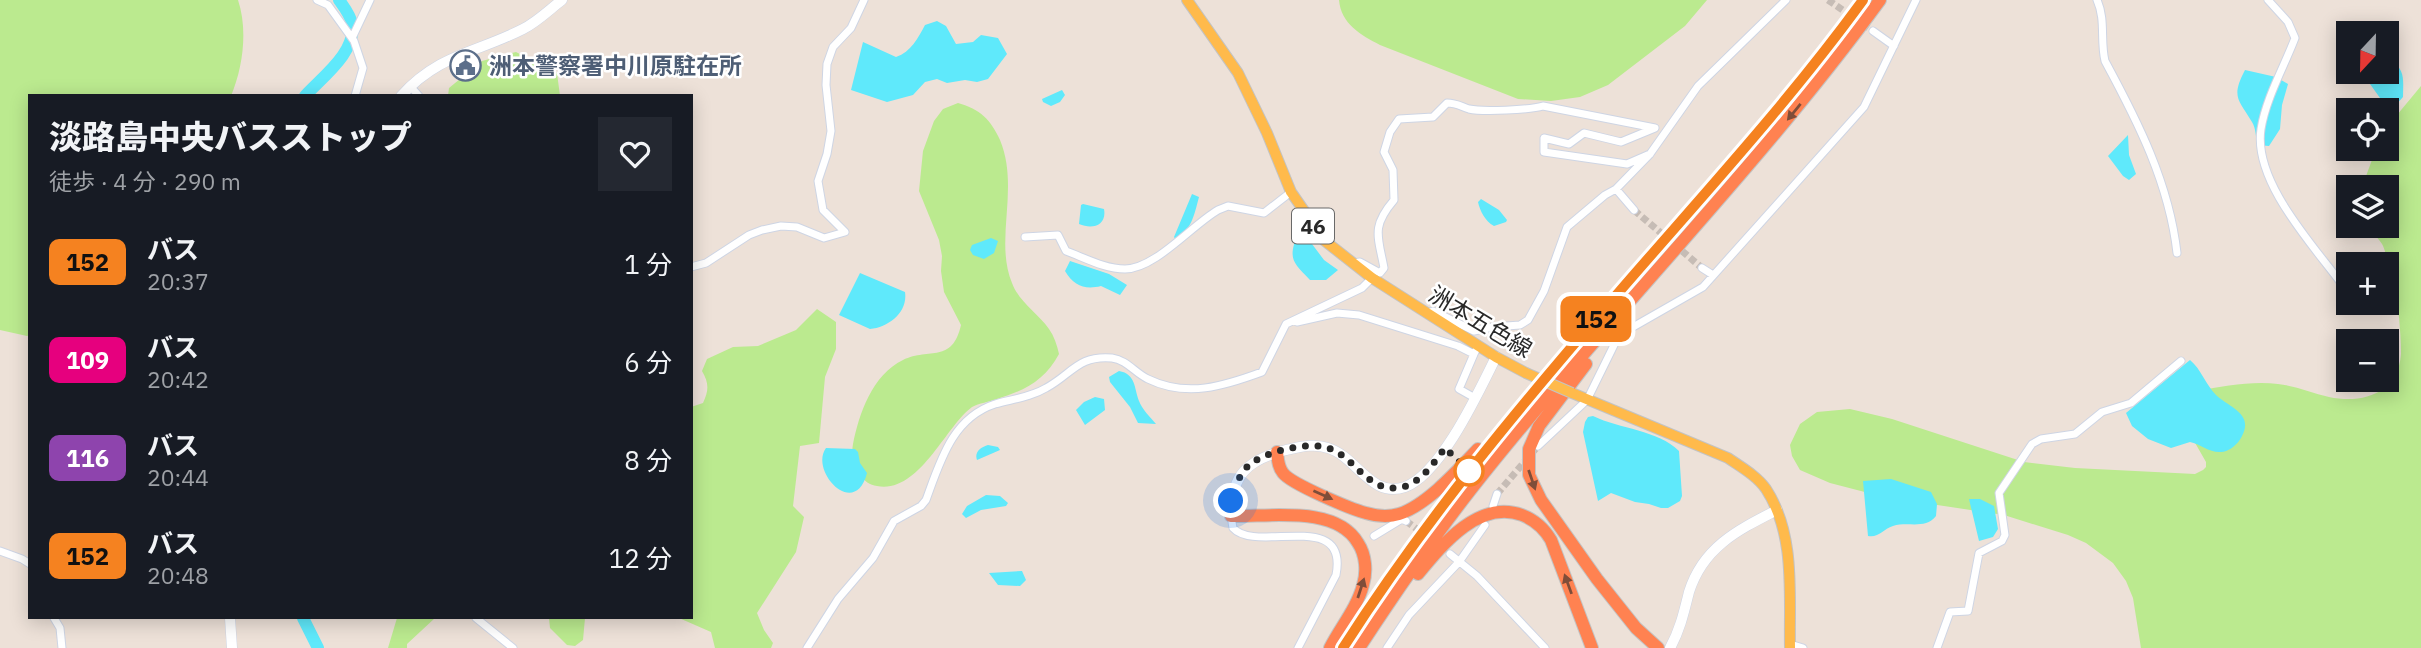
<!DOCTYPE html>
<html lang="ja">
<meta charset="utf-8">
<style>
:root{--surface:#171b24;--page:#242831;--text:#f1f3f6;--muted:#9ea1a6}
body{margin:0;font-family:"IBM Plex Sans","Noto Sans JP",sans-serif;background:var(--page);color:var(--text);height:100vh;display:flex;flex-direction:column;font-size:26px;white-space:nowrap}
*{box-sizing:border-box;margin:0}
p{font-size:23px;color:var(--muted)}
.icon{flex:none;width:38px;height:38px;fill:none;stroke:currentColor;stroke-width:2;stroke-linecap:round;stroke-linejoin:round}
.map{position:relative;flex:1;overflow:hidden}
.drawer{position:absolute;left:28px;top:94px;width:665px;height:525px;display:flex;flex-direction:column;background:var(--surface);border-radius:0px;box-shadow:0 4px 18px #0003}
.drawer>*{flex:none}
.badge{padding:0 14px;border-radius:10px;font-size:24px;line-height:46px}
.needle{width:46px;rotate:202deg}
.controls{position:absolute;left:2336px;top:21px;display:grid;gap:14px}
.controls a{display:grid;place-items:center;width:63px;height:63px;border-radius:0px;background:var(--surface);box-shadow:0 4px 18px #0003;font-size:35px}
.you{position:absolute;width:35px;height:35px;margin:-18px;border:5px solid #fff;border-radius:50%;background:#1a73e8;box-shadow:0 0 0 10px #1a73e833}
.map>.badge{position:absolute;translate:-50% -50%;box-shadow:0 0 0 4px #fff}
.round{display:grid;place-items:center;flex:none;width:74px;height:74px;border-radius:0px;background:var(--page)}
.overview{display:flex;align-items:center;justify-content:space-between;height:119px;padding:0 21px}
h1{font-size:33px;font-weight:800;line-height:52px}
ul{padding:0;list-style:none}
li{display:flex;align-items:center;gap:21px;height:98px;padding:0 21px}
li div{flex:1}
li b{display:block;font-size:26px}
li em{font-style:normal}
li .badge{min-width:77px;font-weight:700;text-align:center}
.map>svg:first-child{display:block}
</style>
<div class="map">
<svg width="2421" height="648" viewBox="0 0 2421 648">
<rect width="100%" height="100%" fill="#ede1d8"/>
<path fill="#bbea8f" d="M0 0H238C248 30 243 67 231 96H30V335L27 336 0 330Z
M1339 0H1707L1685 26 1608 85 1580 97 1551 101 1518 99 1380 45C1361 35 1341 24 1339 0Z
M516 52 557 73 560 96H448L449 88 482 61Z
M2421 86V648H2141L2133 598 2126 581 2113 563 2086 543 2068 535 2004 515 1884 497 1830 483 1800 470 1792 456 1790 445 1800 424 1817 412 1850 409 1892 419 2024 462 2075 468 2195 474 2203 470 2206 467V462L2194 441 2198 391C2223 386 2252 381 2278 384 2296 386 2312 393 2329 397 2362 404 2398 394 2401 354 2401 342 2400 329 2399 317 2397 304 2388 254 2382 244 2378 237 2370 231 2363 226H2387V187H2362L2376 149H2387V127Z
M958 103C980 109 991 120 1000 140 1020 189 994 239 1012 283 1019 302 1038 313 1049 329 1054 336 1057 345 1059 354 1045 380 1026 390 997 399 989 402 979 403 972 407 945 427 919 494 877 486 870 485 864 481 860 475 854 467 851 454 853 444 859 414 872 375 903 360 930 347 952 364 961 325L944 292 941 271 942 256 939 240 919 191 923 151 934 121 943 109Z
M817 309 836 322V349L825 377 819 443 800 446 793 506 804 517 796 552 757 613 764 630 773 643 771 648H715L711 632 679 618H691V407L703 403C709 390 709 383 702 371L707 359 733 347 758 346 796 330Z
M397 618H435L407 644V648H388Z
M549 618H585L583 640 575 646 567 645 550 628Z"/>
<path fill="#5fe9fb" d="M937 21 946 26 956 44 973 42 981 35 998 38 1007 54 988 79 977 82 965 80 947 83 937 79 925 82 913 95 887 102 851 90 863 42 896 57C911 52 918 38 925 25Z
M2391 62C2406 68 2403 83 2403 97L2394 107 2385 105 2370 84 2382 72H2387V66Z
M2245 70 2276 77 2288 84 2282 105 2280 129 2269 146 2257 145C2256 138 2256 128 2252 122 2238 99 2231 97 2245 70Z
M1062 90 1065 95 1060 102 1051 106 1043 102 1042 99Z
M2128 135 2129 155 2136 174 2129 180 2123 176 2108 156Z
M1192 194 1199 197C1194 216 1192 228 1176 240L1174 237Z
M1481 199 1499 210 1507 220 1506 222 1494 226C1485 221 1480 211 1478 202Z
M1083 204 1104 209C1107 225 1093 230 1079 224L1081 205Z
M1297 235 1306 236 1324 260 1338 270 1326 280H1310C1293 262 1288 260 1297 235Z
M991 238 998 241 994 253 984 259 973 255 970 250 972 245Z
M1070 261 1109 274 1127 285 1120 295 1101 286C1085 290 1074 286 1065 271Z
M860 273 905 292C908 312 889 327 870 329L839 315Z
M2190 360C2201 369 2206 385 2216 395 2231 409 2257 414 2239 441 2235 446 2228 452 2221 452 2210 453 2200 444 2190 442L2171 448 2148 439 2132 426 2126 413Z
M1119 371C1136 374 1134 388 1139 401 1142 409 1150 417 1156 424L1138 423 1130 407 1110 382 1109 377Z
M1095 397 1104 399 1105 410 1085 425 1076 410 1084 402Z
M1593 416C1620 429 1658 430 1679 451L1682 496 1680 501 1668 508H1661L1649 504 1635 502 1611 493 1598 501 1583 432 1585 422 1588 417Z
M988 445 998 447 1000 450 977 460C974 452 981 447 988 445Z
M826 448 855 449 858 452 860 463 867 473C855 520 809 471 826 448Z
M1891 479 1931 492 1937 504 1936 516C1925 530 1908 521 1893 526 1883 529 1879 538 1868 536L1863 481Z
M986 495 1000 496 1008 503 1006 506 981 510 966 518 962 514 967 506Z
M1969 499H1980L1994 506 1998 529 1993 537 1979 541Z
M1022 571 1026 580 1020 586 998 585 989 573Z"/>
<g fill="none" stroke-linecap="round" stroke-linejoin="round">
<path stroke="#5fe9fb" stroke-width="12" d="M305 96C321 78 357 52 352 24 351 16 344 7 339 0
M303 618 318 648"/>
<path stroke="#c6bcb5" stroke-width="7" stroke-dasharray="7 3.5" stroke-linecap="butt" d="M1828 0 1873 31
M1634 210 1702 268
M1497 494 1538 446
M1406 521 1425 535"/>
<defs>
<path id="street" d="M317 0 328 5 354 41 363 68 355 96
M2097 0C2106 20 2100 40 2105 61 2138 122 2169 183 2177 253
M2268 0 2288 22 2295 38C2284 67 2266 98 2261 129 2253 181 2312 244 2341 283
M1873 31 1894 46
M352 38 370 0
M410 86 419 96
M1616 189 1634 210
M1025 237 1058 235 1066 251C1085 258 1105 269 1125 269 1155 269 1192 225 1218 210L1228 206 1264 213 1291 192
M1352 263 1360 262 1380 273 1384 268C1378 236 1371 227 1394 200L1393 170 1384 152 1390 132 1399 119 1433 117 1447 103C1456 103 1460 106 1469 109 1482 112 1530 110 1543 106L1655 128 1621 142 1584 133 1569 144 1544 138V152L1627 164 1650 154
M691 267 706 263 749 235 762 230 781 226 797 227 824 238 845 232 823 210 818 181 827 154 831 131 826 85 827 64 833 47 851 28 864 0
M1702 268 1713 275
M1427 313 1433 311 1474 331 1493 327 1520 325 1528 320 1544 291 1567 227 1605 195 1616 189 1650 154 1698 86 1786 0
M1297 322 1337 313 1359 315 1458 346 1474 354 1478 346
M1474 354 1459 389 1475 398
M1538 446 1587 400 1619 335 1703 287 1864 107 1916 0
M1493 506 1497 494
M1231 516 1233 528C1256 554 1349 508 1336 575L1298 648
M1374 536 1402 519 1406 521
M0 551 22 559 30 564
M1450 554 1477 576 1545 648
M54 618 60 628 62 648
M476 618 513 648
M1790 644 1803 648
M807 648 838 599 873 558 894 521 921 506 926 500C940 462 952 418 995 404 1013 399 1031 397 1046 388 1072 374 1078 355 1112 358 1127 360 1135 373 1148 379 1187 398 1224 386 1262 372L1286 324 1362 288 1372 278
M1387 648 1409 615 1459 562 1485 525
M1937 648 1950 612 1968 611 1979 553 2002 541 2005 535 1999 493 2032 444 2041 439 2075 434 2102 412 2131 403 2181 361"/>
<path id="secondary" d="M401 96C439 54 476 53 523 29 537 22 549 10 562 0
M1231 516C1231 475 1247 460 1286 450 1300 447 1314 443 1328 448 1356 456 1371 499 1405 487 1441 474 1479 391 1496 357
M230 618 232 648
M1670 648C1680 630 1684 612 1689 592 1703 547 1738 530 1777 510"/>
<path id="primary" d="M1187 0 1238 73 1267 133 1291 192 1325 241 1372 278 1496 357 1526 373
M1572 393 1728 458C1741 467 1757 476 1766 489 1796 535 1789 595 1790 648"/>
<path id="highway" d="M1586 364 1539 426 1529 449V475L1541 500 1597 579 1636 628 1658 648
M1277 452C1278 460 1278 467 1283 473 1291 484 1351 509 1366 513 1376 516 1389 517 1399 514 1427 505 1458 470 1478 449
M1231 516C1270 517 1336 505 1358 543 1366 555 1367 572 1363 585 1357 608 1340 628 1330 648
M1418 574C1442 545 1479 499 1522 515 1535 520 1544 528 1551 540L1592 648
M1343 648C1424 521 1521 406 1619 292 1702 196 1788 103 1863 0
M1359 648C1395 593 1432 539 1472 488 1604 321 1755 171 1880 0"/>
</defs>
<use href="#street" stroke="#ced5e4" stroke-width="9"/>
<use href="#secondary" stroke="#ced5e4" stroke-width="11"/>
<use href="#primary" stroke="#c3c3c3" stroke-width="12"/>
<use href="#highway" stroke="#c3c3c3" stroke-width="14"/>
<use href="#street" stroke="#fff" stroke-width="7"/>
<use href="#secondary" stroke="#fff" stroke-width="10"/>
<use href="#primary" stroke="#ffba4b" stroke-width="10"/>
<use href="#highway" stroke="#ff8251" stroke-width="12"/>
<defs>
<path id="primary-bridge" d="M1526 373 1572 393"/>
</defs>
<use href="#primary-bridge" stroke="#c3c3c3" stroke-width="12" stroke-linecap="butt"/>
<use href="#primary-bridge" stroke="#ffba4b" stroke-width="10"/>
</g>
<defs><path id="oneway-solid" d="M-6-.8H1V-3.2L6.5 0L1 3.2V.8H-6Z" transform="scale(1.75)"/></defs>
<g fill="#7f4d39">
<use href="#oneway-solid" transform="translate(1794 112) rotate(129)"/>
<use href="#oneway-solid" transform="translate(1532 480) rotate(71)"/>
<use href="#oneway-solid" transform="translate(1323 495) rotate(24)"/>
<use href="#oneway-solid" transform="translate(1568 584) rotate(-110)"/>
<use href="#oneway-solid" transform="translate(1361 588) rotate(-72)"/>
</g>
<g fill="none" stroke-linecap="round" stroke-linejoin="round">
<defs>
<path id="line" d="M1343 648C1424 521 1520 406 1619 292 1702 196 1788 103 1863 0"/>
</defs>
<use href="#line" stroke="#fff" stroke-width="16"/>
<use href="#line" stroke="#f58220" stroke-width="10"/>
<path stroke="#292929" stroke-width="7" stroke-dasharray="0 12.6" d="M1231 501C1234 489 1238 477 1247 467 1262 452 1308 441 1328 448 1354 456 1366 490 1396 488 1418 487 1433 464 1445 448L1469 471"/>
</g>
<defs>
<symbol id="civic-ring" viewBox="-11 -11 22 22"><circle r="9.5" fill="#fff" stroke="#5c6f8a" stroke-width="1.5"/><path d="M-.6-6.5H3V-4.5H.6V-3L4-1V1h2V6H-6V1h2V-1L-.6-3ZM-1.2 2.5V6h2.4V2.5Z" fill="#5c6f8a"/></symbol>
</defs>
<g fill-rule="evenodd">
<use href="#civic-ring" x="448" y="48" width="35" height="35"/>
</g>
<circle fill="#fff" stroke="#f58220" stroke-width="3.5" cx="1469" cy="471" r="14"/>
<g text-anchor="middle" dominant-baseline="central" stroke-width="5" stroke-linejoin="round" paint-order="stroke">
<rect fill="#fff" stroke="#696969" stroke-width="2" x="1292" y="208.5" width="42" height="35" rx="5"/>
<g font-size="21" font-weight="bold" fill="#292929">
<text x="1313" y="226">46</text>
</g>
<g font-size="23" font-weight="bold" fill="#4e5e75" stroke="#fff" text-anchor="start">
<text x="489" y="65">洲本警察署中川原駐在所</text>
</g>
<g font-size="23" fill="#292929" stroke="#fff">
<text transform="translate(1481 321) rotate(31)">洲本五色線</text>
</g>
</g>
</svg>
<div class="controls">
<a><svg class="needle" viewBox="-14 -14 28 28"><path d="M0-13l5 13h-10z" fill="#e53935"/><path d="M0 13l5-13h-10z" fill="#9ea1a6"/></svg></a>
<a><svg class="icon" aria-label="locate" viewBox="0 0 24 24"><circle cx="12" cy="12" r="6"/><path d="M12 2v4M12 18v4M2 12h4M18 12h4"/></svg></a>
<a><svg class="icon" aria-label="layers" viewBox="0 0 24 24"><path d="M12 4l9 5-9 5-9-5zM3 14l9 5 9-5"/></svg></a>
<a>+</a>
<a>−</a>
</div>
<div class="you" style="left:1231px;top:501px"></div>
<b class="badge" style="left:1596px;top:319px;background:#f58220;color:#111">152</b>
<section class="drawer">
<div class="overview"><div><h1>淡路島中央バスストップ</h1><p>徒歩 · 4 分 · 290 m</p></div><a class="round"><svg class="icon" aria-label="heart" viewBox="0 0 24 24"><path d="M12 20l-8-8c-3-5 5-10 8-4 3-6 11-1 8 4z"/></svg></a></div>
<ul>
<li><span class="badge" style="background:#f58220;color:#111">152</span><div><b>バス</b><p>20:37</p></div><em>1 分</em></li>
<li><span class="badge" style="background:#e6007e;color:#fff">109</span><div><b>バス</b><p>20:42</p></div><em>6 分</em></li>
<li><span class="badge" style="background:#8e44ad;color:#fff">116</span><div><b>バス</b><p>20:44</p></div><em>8 分</em></li>
<li><span class="badge" style="background:#f58220;color:#111">152</span><div><b>バス</b><p>20:48</p></div><em>12 分</em></li>
</ul>
</section>
</div>
